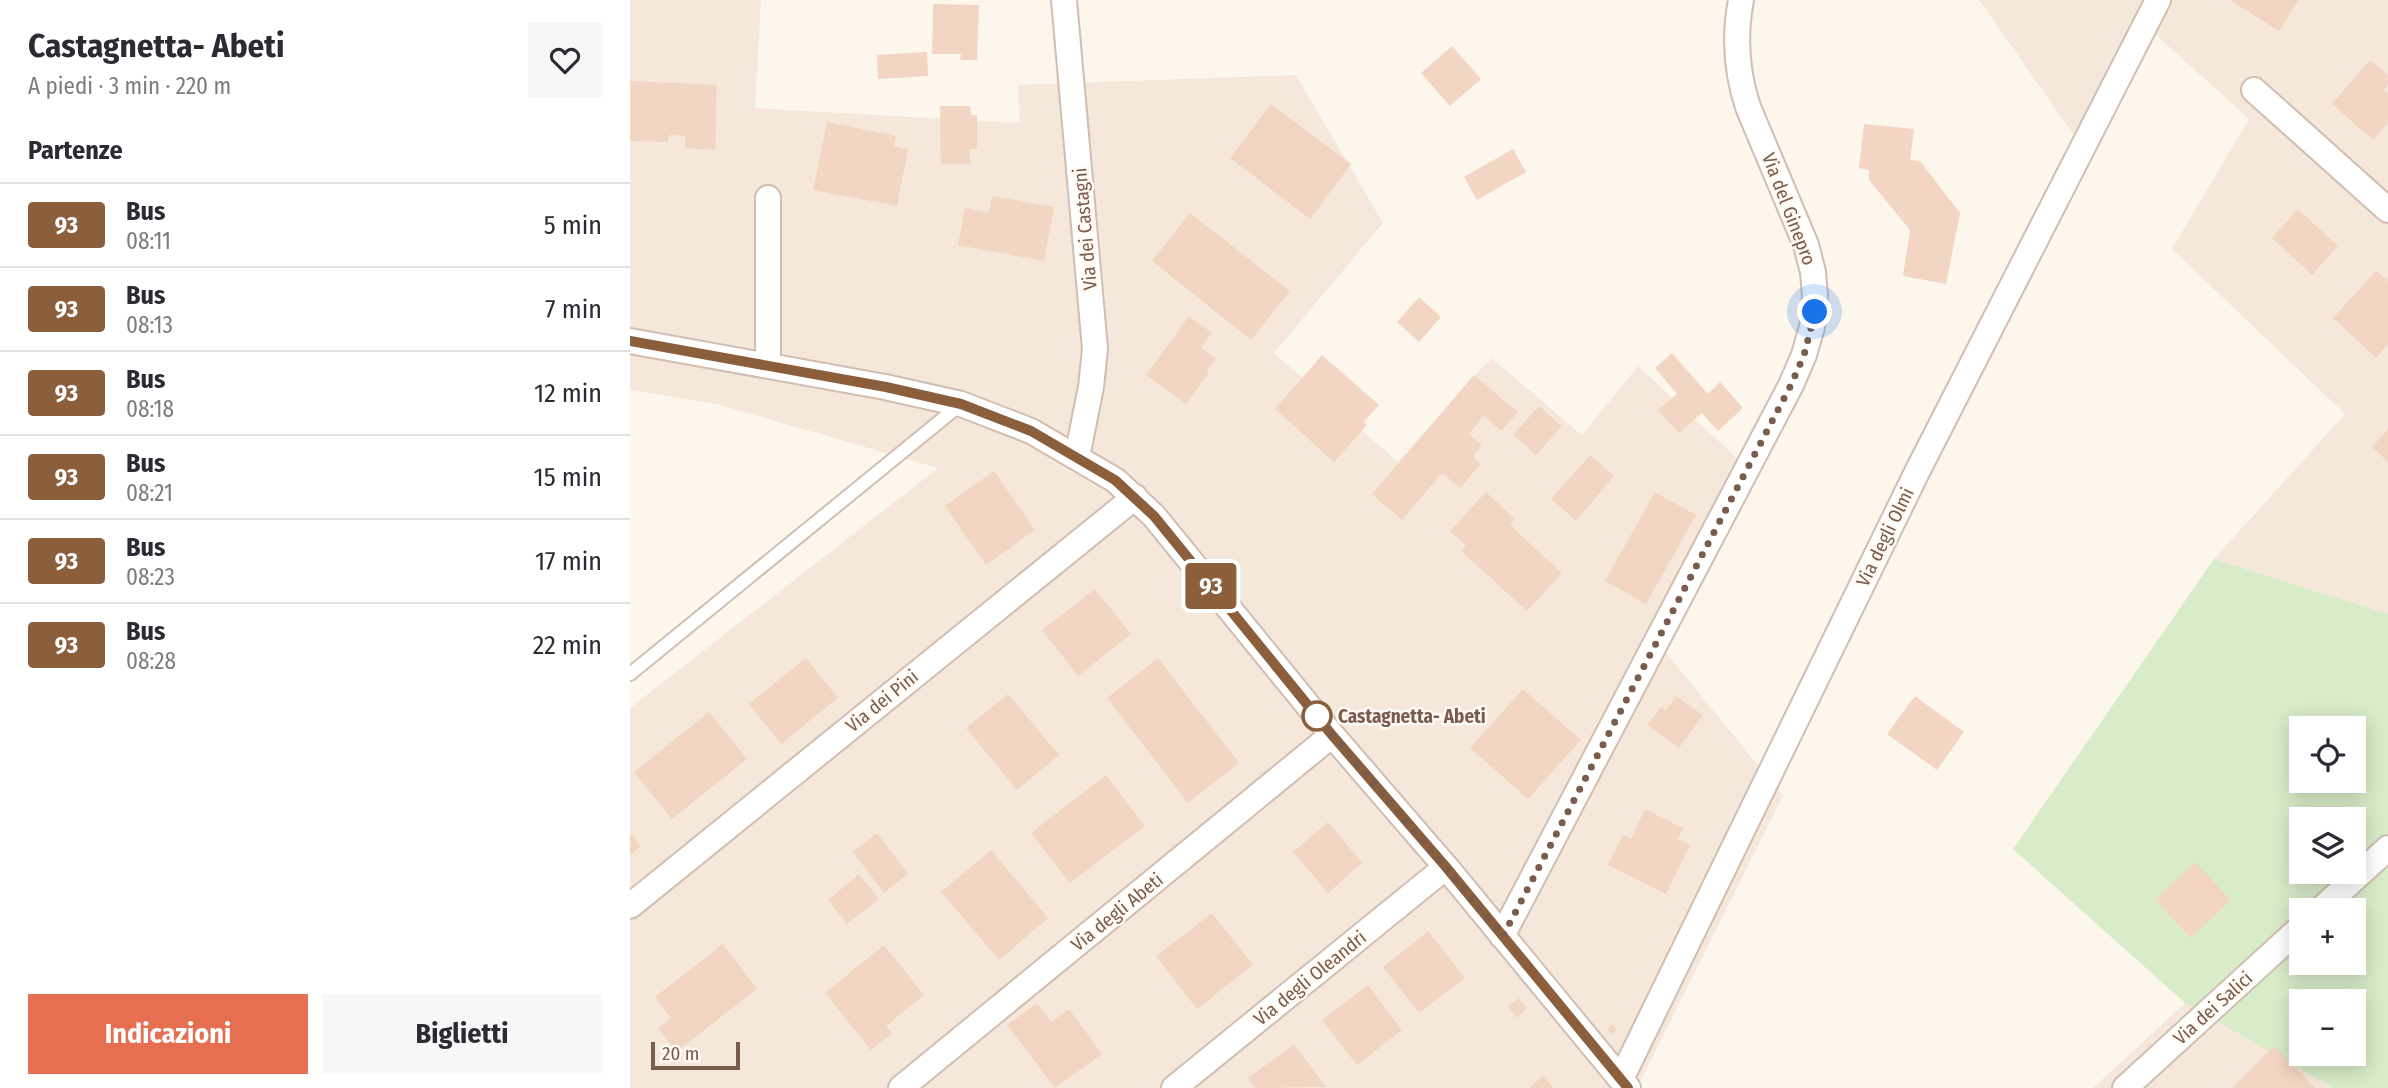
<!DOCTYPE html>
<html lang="it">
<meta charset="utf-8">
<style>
:root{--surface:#fff;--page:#f7f7f7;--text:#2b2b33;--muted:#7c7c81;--line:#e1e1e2;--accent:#e76f51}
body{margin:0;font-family:"Fira Sans Condensed",sans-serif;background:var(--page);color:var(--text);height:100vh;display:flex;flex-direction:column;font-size:26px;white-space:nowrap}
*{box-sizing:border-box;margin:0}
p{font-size:23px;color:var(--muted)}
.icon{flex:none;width:38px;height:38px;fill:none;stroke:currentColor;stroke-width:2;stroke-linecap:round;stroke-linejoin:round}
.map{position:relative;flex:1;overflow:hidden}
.panel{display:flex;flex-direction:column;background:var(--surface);width:630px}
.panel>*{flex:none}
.badge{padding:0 14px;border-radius:5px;font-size:24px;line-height:46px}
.controls{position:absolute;left:1659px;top:716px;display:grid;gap:14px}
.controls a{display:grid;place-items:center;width:77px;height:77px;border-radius:0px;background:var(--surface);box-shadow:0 4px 18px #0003;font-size:35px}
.scale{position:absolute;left:21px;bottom:18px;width:89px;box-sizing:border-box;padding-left:7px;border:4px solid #7a5c4d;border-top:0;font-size:19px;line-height:24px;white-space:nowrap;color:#7a5c4d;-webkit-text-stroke:5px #fffaf3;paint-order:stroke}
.you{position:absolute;width:35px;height:35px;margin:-18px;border:5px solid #fff;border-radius:50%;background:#1a73e8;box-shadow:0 0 0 10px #1a73e833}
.map>.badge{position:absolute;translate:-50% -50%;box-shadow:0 0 0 4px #fff}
h2{padding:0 28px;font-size:26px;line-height:63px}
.round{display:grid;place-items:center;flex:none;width:74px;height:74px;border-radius:0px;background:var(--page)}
.headline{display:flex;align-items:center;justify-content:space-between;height:119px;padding:0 28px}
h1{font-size:33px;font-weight:700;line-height:52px}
.action{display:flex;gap:14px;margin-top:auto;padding:14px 28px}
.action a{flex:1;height:80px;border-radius:0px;background:var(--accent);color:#fff;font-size:28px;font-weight:700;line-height:80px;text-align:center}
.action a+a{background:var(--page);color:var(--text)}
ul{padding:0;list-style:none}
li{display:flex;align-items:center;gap:21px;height:84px;padding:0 28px;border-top:2px solid var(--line)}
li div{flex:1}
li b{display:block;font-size:26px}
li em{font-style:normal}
li .badge{min-width:77px;font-weight:700;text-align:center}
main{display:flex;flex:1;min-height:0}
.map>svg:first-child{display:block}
</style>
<main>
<section class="panel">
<div class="headline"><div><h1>Castagnetta- Abeti</h1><p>A piedi · 3 min · 220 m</p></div><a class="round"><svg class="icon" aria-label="heart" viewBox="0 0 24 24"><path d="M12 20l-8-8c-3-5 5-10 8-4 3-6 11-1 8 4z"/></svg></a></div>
<h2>Partenze</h2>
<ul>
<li><span class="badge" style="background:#8b5e3c;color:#fff">93</span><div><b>Bus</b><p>08:11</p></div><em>5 min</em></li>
<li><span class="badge" style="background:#8b5e3c;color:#fff">93</span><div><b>Bus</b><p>08:13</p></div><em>7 min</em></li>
<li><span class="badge" style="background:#8b5e3c;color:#fff">93</span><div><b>Bus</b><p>08:18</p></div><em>12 min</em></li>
<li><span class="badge" style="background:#8b5e3c;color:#fff">93</span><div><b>Bus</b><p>08:21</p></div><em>15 min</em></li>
<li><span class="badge" style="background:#8b5e3c;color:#fff">93</span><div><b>Bus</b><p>08:23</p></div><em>17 min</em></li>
<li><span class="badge" style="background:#8b5e3c;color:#fff">93</span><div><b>Bus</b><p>08:28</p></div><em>22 min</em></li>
</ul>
<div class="action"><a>Indicazioni</a><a>Biglietti</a></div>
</section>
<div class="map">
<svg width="1758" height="1088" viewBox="0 0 1758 1088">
<rect width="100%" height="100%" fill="#fdf6ec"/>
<path fill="#f5e8da" d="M0 0H131L125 108 390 123 388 85 666 75 753 223 644 353 768 462 861 358 952 435 1008 366 1111 462 1024 638 1153 796 1007 1088H0V708L308 468 90 405 0 390Z
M1349 0H1758V614L1584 559 1715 414 1542 249 1619 119 1526 35 1460 158Z
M1555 1003 1703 1088H1463Z"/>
<path fill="#d8ecc9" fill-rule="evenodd" d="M1584 559 1758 614V1088H1703L1555 1003 1383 849ZM1671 728H1724V780H1671ZM1671 819H1724V872H1671ZM1671 910H1724V962H1671ZM1671 1001H1724V1054H1671Z"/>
<path fill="#f3d5c3" d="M1600 0H1669L1649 31Z
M303 4 349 5 347 60H330L331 54H302Z
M822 46 851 79 820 106 791 73Z
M297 52 298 76 248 79 247 55Z
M1740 60 1758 75V85L1754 90 1758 93V123L1743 140 1702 104Z
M0 81 87 85 85 150 55 148V136L39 135 38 142 0 141Z
M641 104 721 164 680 219 600 158Z
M310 106H340L341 115H347V149H340V164H311Z
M197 122 266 136 264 146 278 149 267 206 183 190Z
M1234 124 1284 129 1280 160 1290 161 1330 213 1316 284 1273 276 1280 230 1239 180V170L1229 168Z
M883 149 896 172 847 200 834 177Z
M362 196 424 207 414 261 328 245 335 208 359 213Z
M1668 209 1708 246 1682 275 1642 238Z
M560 213 660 291 621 340 522 261Z
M1746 271 1758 281V344L1746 358 1703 318Z
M789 297 811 317 789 342 767 322Z
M559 316 582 333 571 348 586 358 577 370 579 372 556 404 516 375Z
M1042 353 1078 394 1090 382 1113 408 1088 431 1072 413 1049 433 1028 410 1047 394 1025 368Z
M692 355 749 405 734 422 737 425 704 462 645 409Z
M844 375 888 412 871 431 854 416 839 434 852 445 843 457 851 464 830 488 812 473 772 520 742 494Z
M909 406 932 426 906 455 883 435Z
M1758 429V462L1742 447Z
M960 455 984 476 946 521 921 499Z
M364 471 405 530 356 565 315 506Z
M856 492 885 519 880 525 932 573 897 611 831 551 836 546 820 531Z
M1025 492 1066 515 1016 604 975 581Z
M465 589 501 634 448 676 412 630Z
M176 658 208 698 151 744 119 704Z
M528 658 609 763 558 803 477 698Z
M893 689 951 740 898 799 840 748Z
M378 694 429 755 387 790 336 728Z
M1046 696 1073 715 1049 748 1017 725 1031 707 1036 710Z
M1285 696 1334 732 1307 770 1257 734Z
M79 712 117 759 42 819 4 772Z
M476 775 515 826 440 883 401 833Z
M1015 809 1053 828 1048 839 1060 845 1036 894 978 865 993 835 1001 839Z
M698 822 732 863 698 893 663 852Z
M0 833 11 846 0 855Z
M247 833 278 874 254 893 223 852Z
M361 850 418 918 369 960 311 892Z
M1565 862 1601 900 1561 938 1525 900Z
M229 874 249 899 217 924 198 900Z
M582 913 623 965 567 1009 526 956Z
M798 931 835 978 789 1013 753 967Z
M93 944 127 989 46 1052 28 1028 41 1018 25 997Z
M254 945 294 995 256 1026 262 1033 241 1050 195 993Z
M738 985 772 1030 727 1065 692 1020Z
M888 998 897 1008 887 1018 878 1007Z
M407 1003 421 1022 439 1009 472 1054 425 1088 377 1025Z
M981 1024 987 1028 983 1034 977 1030Z
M664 1044 696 1087 625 1088 618 1078Z
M1644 1046 1685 1088H1602Z
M913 1076 924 1088H899Z"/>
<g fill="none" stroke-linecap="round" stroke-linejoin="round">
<defs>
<path id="service" d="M0 674 331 404"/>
<path id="minor" d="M434 0 465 349 461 387 447 457
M1624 90 1758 210
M0 341 255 387 331 404 401 431 485 480 524 516 702 735 816 867 998 1088
M138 365V198
M0 906 505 497
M1690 910 1758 848
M872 936 1161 385 1174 355 1182 327 1185 296 1183 272 1176 245 1118 107C1106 71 1104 37 1111 0
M991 1079 1287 472 1528 0
M271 1088 702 735
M544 1088 816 867
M1495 1088 1671 927"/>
</defs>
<use href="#service" stroke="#d1beb0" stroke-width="16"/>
<use href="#minor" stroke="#d1beb0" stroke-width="28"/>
<use href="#service" stroke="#fff" stroke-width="12"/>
<use href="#minor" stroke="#fff" stroke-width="24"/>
</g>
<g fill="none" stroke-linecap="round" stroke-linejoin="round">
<defs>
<path id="line" d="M0 341 256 387 331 404 401 431 485 480 524 516 702 735 816 867 998 1088"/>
</defs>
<use href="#line" stroke="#fff" stroke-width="16"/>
<use href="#line" stroke="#8b5e3c" stroke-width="10"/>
<path stroke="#7a5c4d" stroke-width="7" stroke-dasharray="0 12.6" d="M687 716 873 936 1161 385 1174 355 1185 312"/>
</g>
<circle fill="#fff" stroke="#8b5e3c" stroke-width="3.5" cx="687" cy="716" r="14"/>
<g text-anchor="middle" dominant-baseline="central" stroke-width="5" stroke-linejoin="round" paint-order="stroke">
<g font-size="19" fill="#7a5c4d" stroke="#fffaf3">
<text transform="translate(1159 209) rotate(69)">Via del Ginepro</text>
<text transform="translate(455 229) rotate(-95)">Via dei Castagni</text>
<text transform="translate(1255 537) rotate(-64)">Via degli Olmi</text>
<text transform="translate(252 701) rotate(-39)">Via dei Pini</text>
<text transform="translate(487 912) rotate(-39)">Via degli Abeti</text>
<text transform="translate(680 978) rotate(-39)">Via degli Oleandri</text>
<text transform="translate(1583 1008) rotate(-42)">Via dei Salici</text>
</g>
<g font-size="19" font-weight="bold" fill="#7a5c4d" stroke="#fffaf3" text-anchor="start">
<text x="708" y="716">Castagnetta- Abeti</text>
</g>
</g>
</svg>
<div class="controls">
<a><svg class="icon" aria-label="locate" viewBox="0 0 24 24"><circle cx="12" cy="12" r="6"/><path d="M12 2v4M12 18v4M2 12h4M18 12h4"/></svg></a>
<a><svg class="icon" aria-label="layers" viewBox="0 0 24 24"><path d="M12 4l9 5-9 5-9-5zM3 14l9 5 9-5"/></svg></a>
<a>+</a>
<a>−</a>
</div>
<div class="scale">20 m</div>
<div class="you" style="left:1185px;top:312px"></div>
<b class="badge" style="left:581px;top:586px;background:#8b5e3c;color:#fff">93</b>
</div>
</main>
